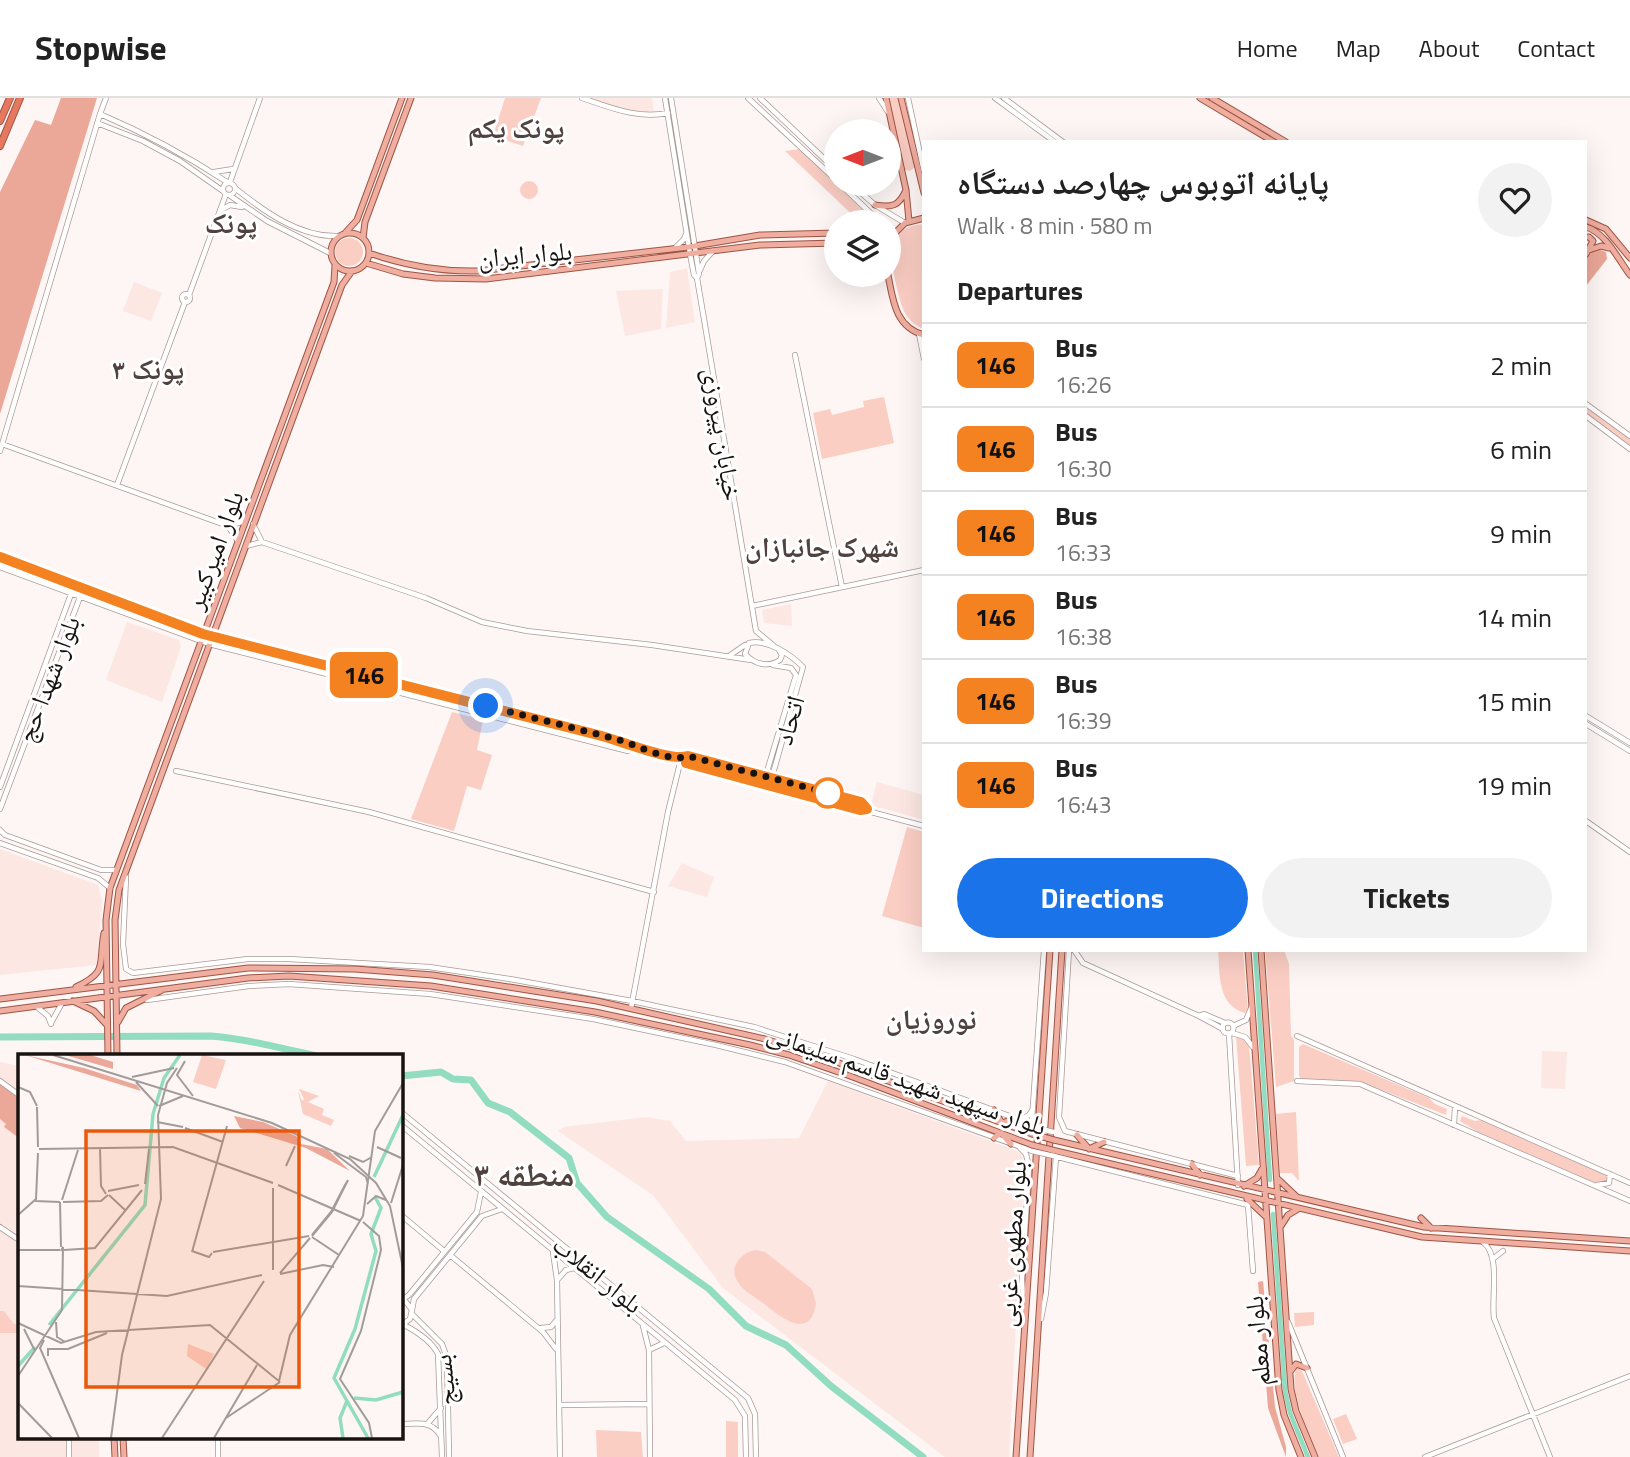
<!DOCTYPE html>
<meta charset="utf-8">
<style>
:root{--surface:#fff;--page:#f2f2f2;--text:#222;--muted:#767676;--line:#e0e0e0;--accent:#1a73e8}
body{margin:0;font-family:"Titillium Web","Noto Naskh Arabic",sans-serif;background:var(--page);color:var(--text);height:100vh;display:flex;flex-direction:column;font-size:26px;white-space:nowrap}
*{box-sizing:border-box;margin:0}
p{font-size:23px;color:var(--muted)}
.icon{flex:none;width:38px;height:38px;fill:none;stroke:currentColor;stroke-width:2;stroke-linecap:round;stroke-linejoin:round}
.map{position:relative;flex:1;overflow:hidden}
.drawer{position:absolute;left:922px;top:42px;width:665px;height:812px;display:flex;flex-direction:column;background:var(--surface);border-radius:0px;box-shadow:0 7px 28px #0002}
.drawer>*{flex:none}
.badge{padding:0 14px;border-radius:10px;font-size:24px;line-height:46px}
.needle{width:46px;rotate:270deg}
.fabs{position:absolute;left:824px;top:21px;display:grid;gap:14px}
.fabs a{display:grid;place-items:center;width:77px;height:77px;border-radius:50%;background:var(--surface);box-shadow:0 7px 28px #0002;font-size:35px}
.you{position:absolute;width:35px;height:35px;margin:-18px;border:5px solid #fff;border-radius:50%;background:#1a73e8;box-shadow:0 0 0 10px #1a73e833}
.map>.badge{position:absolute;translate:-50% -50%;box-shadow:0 0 0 4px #fff}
h2{padding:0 35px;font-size:26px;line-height:63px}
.round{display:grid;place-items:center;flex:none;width:74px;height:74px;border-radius:37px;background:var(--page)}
.overview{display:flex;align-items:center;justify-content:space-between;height:119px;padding:0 35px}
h1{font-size:33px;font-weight:700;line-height:52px}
.cta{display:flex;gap:14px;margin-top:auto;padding:14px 35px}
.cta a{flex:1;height:80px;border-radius:42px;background:var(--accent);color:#fff;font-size:28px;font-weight:700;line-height:80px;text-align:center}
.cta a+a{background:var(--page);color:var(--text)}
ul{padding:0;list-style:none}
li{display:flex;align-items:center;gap:21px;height:84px;padding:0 35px;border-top:2px solid var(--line)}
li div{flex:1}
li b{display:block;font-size:26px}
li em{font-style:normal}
li .badge{min-width:77px;font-weight:700;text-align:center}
header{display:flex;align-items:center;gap:42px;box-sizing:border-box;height:98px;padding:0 35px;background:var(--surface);border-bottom:2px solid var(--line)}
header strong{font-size:33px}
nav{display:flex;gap:38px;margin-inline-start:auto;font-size:24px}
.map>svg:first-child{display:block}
</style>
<header>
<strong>Stopwise</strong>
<nav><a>Home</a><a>Map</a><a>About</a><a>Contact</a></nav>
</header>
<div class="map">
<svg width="1630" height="1359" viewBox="0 0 1630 1359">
<rect width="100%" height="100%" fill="#fdf6f4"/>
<path fill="#fce7e2" d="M591 0H652L654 14 633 15Z
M687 170 695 224 666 230 670 174Z
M134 184 162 195 151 223 123 213Z
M663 191 661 231 625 238 616 193Z
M791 506 792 528 764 525 762 512Z
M127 524 179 542 181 549 162 604 106 582Z
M877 684 924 697V722L871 707Z
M0 751 98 787 102 802 97 867 0 877Z
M682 765 714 779 707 799 668 788Z
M1542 953 1567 954 1565 991 1541 990Z
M0 964 19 968V1340H99V1359H0Z
M828 983 1017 1053 1022 1057 1024 1064 1009 1359H945L723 1190 653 1097 558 1033 564 1029 645 1019 670 1023 686 1043 799 1040Z"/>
<path fill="#fbcec4" d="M505 0H541L523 48 493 38Z
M886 0H901L916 68 910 73 902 71Z
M800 51 875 124H860L785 53Z
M520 92a9 9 0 1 1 18 0a9 9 0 1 1-18 0Z
M924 126V231C903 223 901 206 896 186 890 159 886 128 924 126Z
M335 154a14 14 0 1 1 28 0a14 14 0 1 1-28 0Z
M884 299 894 345 822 361 813 315 830 311 832 317 864 309 863 303Z
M1586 306 1630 338V351L1586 318Z
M134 512 197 536V539L133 516Z
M452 614 483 622 477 652 492 657 481 692 467 688 454 733 411 721Z
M907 729 924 734V830L882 818Z
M1218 852H1243L1248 913 1245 915C1217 907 1220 876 1218 852Z
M1265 852H1284L1289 866 1291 937 1294 942V983L1276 989Z
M1239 936 1249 946 1259 1067 1246 1068 1236 938Z
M1303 946 1429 1000 1435 1006 1447 1011 1446 1017 1361 984 1302 982 1299 978V949Z
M1296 1014 1299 1083 1292 1075H1280L1276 1016Z
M1462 1018 1475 1023 1481 1022 1606 1077 1609 1082 1604 1085H1595L1478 1034 1460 1023Z
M755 1152 765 1154 812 1191 816 1206C810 1244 779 1218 763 1205 755 1199 743 1193 738 1184 728 1170 740 1155 755 1152Z
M0 1213H4L14 1226H19V1235H0Z
M1314 1214V1227L1295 1229 1294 1215Z
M1297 1269 1302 1273 1339 1359H1319C1310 1337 1287 1292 1297 1269Z
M1346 1316 1357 1341 1343 1346 1333 1321Z
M726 1323 738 1324V1359H726Z
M596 1332 641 1334 643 1359H597Z"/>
<path fill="#eba797" d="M61 0H97L0 316V94L35 22 51 27Z
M1598 151 1606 154 1607 161 1586 188V161L1593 152Z
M0 986 19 1000 17 1010 19 1012V1040L4 1029 6 1026 0 1021Z
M1263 1183 1275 1309 1286 1349V1359L1268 1310 1258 1184Z"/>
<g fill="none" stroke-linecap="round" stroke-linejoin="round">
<path stroke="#92dcc1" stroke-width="4.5" d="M1255 852 1270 1082
M1273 1116 1285 1292 1290 1315 1308 1359"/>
<path stroke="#92dcc1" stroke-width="7" d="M0 939 211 938C246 941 281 950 316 958
M401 978 441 974 453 981 471 982 488 1005 510 1014 569 1060 577 1085 607 1119 709 1191 746 1228 786 1247 831 1288 923 1359"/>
<defs>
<path id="secondary" d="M582 0C612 10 637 21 668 15
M665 0 690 156 694 177 697 180
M671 0 696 156 699 176 697 180 705 227 756 533 774 548
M748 0 836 82
M760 0 836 72
M879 0 888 14
M908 0 924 74
M995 0 1055 44
M1004 0 1063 44
M100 16 106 0
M97 25 143 43 180 63 223 93
M214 74 233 71
M230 84 260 0
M223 91a6 6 0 1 1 12 0a6 6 0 1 1-12 0Z
M840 86 880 124
M851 86 875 107 905 125
M236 91C265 114 301 140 339 138
M229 97 267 123 330 155
M221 112 230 107 242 109
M675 150 684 141 686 136
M700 172 704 163 713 153
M182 200a4 4 0 1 1 8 0a4 4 0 1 1-8 0Z
M189 197 226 96
M919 236 924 261
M795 257 842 489
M1586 306 1630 338
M1586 318 1630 351
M2 346 228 428
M0 353 100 16C147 36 184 56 227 84
M117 387 185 204
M253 426 262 444
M228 428 238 443
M228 428 245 423
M262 444 426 500 482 524 527 533 652 547 751 562
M246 448 262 444
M0 459 203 536 623 643 650 654 681 661 686 665 924 728
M0 469 209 546 628 653H645
M752 508 924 472
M729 558 745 547
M1586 618 1630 645
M1586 626 1630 653
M681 661 688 658 861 704 867 711
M176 673 369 714 654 794
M765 680 796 577 791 570 773 567
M766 685 772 679 803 569C790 556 768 541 749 545L745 556C754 566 768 570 780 562L782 557 779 552
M0 689 74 488
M0 711 83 491
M1586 723 1630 754
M0 732 5 737 101 772H116
M0 745 98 780 110 790
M126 779 123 846 126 871 133 875 248 861H289L429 869 510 881 632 903 754 929 854 961 1020 1022 1029 1017 1033 1011
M1069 852 1059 1019 1065 1033 1238 1078
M1074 852 1083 865 1199 918 1223 931
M147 902 249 888 289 886 430 896 593 921 716 947 785 964 1032 1053
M37 909 48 918 51 926
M631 910 668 714 681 661
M1199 918 1204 916 1225 925
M1222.5 930a5.5 5.5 0 1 1 11 0a5.5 5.5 0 1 1-11 0Z
M51 925 62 905
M1233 928 1246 922 1252 908
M1232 935 1245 939 1253 949
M1229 936 1238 1087
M1297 938 1630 1085
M0 983 19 997
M1297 983 1360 986 1630 1103
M401 1014 748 1300 755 1316 756 1359
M401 1027 735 1302 745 1318 746 1359
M1454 1027 1455 1008
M1034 1029 1032 1021 1044 852
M1020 1050 1026 1056 1029 1069 1022 1181 1024 1216
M1054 1058 1248 1107 1253 1173
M1597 1087 1609 1085 1610 1076
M401 1117 444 1153
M0 1129 19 1142
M1483 1144C1501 1158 1491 1198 1494 1220L1550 1359
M553 1154 557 1182 560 1359
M450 1157 543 1234 556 1251
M1494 1160 1503 1153
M558 1181 566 1172 574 1170
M402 1202 409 1197 477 1114 481 1094
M402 1202 406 1204 412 1212 410 1221 403 1226
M412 1212 414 1201 482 1118 502 1111
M412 1216 442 1246 447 1260 449 1359
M1041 1221 1046 1195 1056 1059
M1288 1224 1343 1359
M402 1226C416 1233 431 1242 438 1256L442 1359
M643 1228 649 1252 650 1359
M541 1230 551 1229 556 1223
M649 1252 664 1245
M560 1307 649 1306
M428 1325 441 1310
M401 1326C417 1326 431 1322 440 1337
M69 1340V1359
M218 1340V1359
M1425 1359 1630 1278"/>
<path id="primary" d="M886 0 906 92 909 123
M901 0 924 95
M1200 0 1274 44
M1212 0 1286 44
M875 107C892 110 899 108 906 92
M1586 122 1606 131 1630 160
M1586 129C1606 135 1618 161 1630 177
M331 154a19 19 0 1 1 38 0a19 19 0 1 1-38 0Z
M345 135 357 122 402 0
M1586 139H1589L1593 143 1586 156
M363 140 365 124 411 0
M889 141 905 125 924 120
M1589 152 1601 148 1609 150
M369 155C406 168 439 174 478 173L689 149 760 137 836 135
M366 165 403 176 435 180 486 181 760 147 836 145
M888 177C893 202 895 229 924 237
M1248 852 1279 1292 1284 1317 1301 1359
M1261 852 1291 1291 1296 1313 1315 1359
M76 889C109 873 98 867 104 835
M0 901 248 870 355 871 433 877 597 903 765 941 820 958 1032 1036
M73 903 94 913 107 927
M0 913 248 880 289 878 431 888 595 914 750 947 789 957 850 978 1032 1047
M118 924 126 910 162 892
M108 958 106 822 110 790 334 184 335 167
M117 958 115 822 119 792 342 187 352 173
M994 1012 1002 1025 1016 1020
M1077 1037 1089 1051 1104 1044
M994 1040 1001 1035 1011 1046
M1054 1042 1424 1129 1630 1143
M1052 1052 1422 1139 1630 1153
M1192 1066 1200 1077
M1278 1081 1296 1098
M1244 1088 1257 1080 1262 1071
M1247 1101 1265 1118
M1421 1120 1431 1130
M1281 1128 1288 1117 1298 1111
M1290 1274 1296 1266 1307 1270
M114 1340 115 1359
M123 1340 124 1359
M1016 1359 1050 852
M1030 1359 1062 852"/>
<path id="highway" d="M0 23 10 0
M0 48 20 0"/>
</defs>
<use href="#secondary" stroke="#aa9a96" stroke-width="6"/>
<use href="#primary" stroke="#9e5544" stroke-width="7"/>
<use href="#highway" stroke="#9e5544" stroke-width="8"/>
<use href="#secondary" stroke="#fff" stroke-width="4.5"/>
<use href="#primary" stroke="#f0aea0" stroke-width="5"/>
<use href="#highway" stroke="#e67860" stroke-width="6"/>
<defs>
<path id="secondary-bridge" d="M1034 1029 1053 1034
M1032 1053 1054 1058"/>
<path id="primary-bridge" d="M1032 1036 1054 1042
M1032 1047 1052 1052"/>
</defs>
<use href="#secondary-bridge" stroke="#aa9a96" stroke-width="6" stroke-linecap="butt"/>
<use href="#primary-bridge" stroke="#9e5544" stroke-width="7" stroke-linecap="butt"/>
<use href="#secondary-bridge" stroke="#fff" stroke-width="4.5"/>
<use href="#primary-bridge" stroke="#f0aea0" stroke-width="5"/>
</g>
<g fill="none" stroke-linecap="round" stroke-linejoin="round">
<defs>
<path id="line" d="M0 459 203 536 598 637C619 642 670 664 688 658L861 704 867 711 860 712 686 665"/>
</defs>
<use href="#line" stroke="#fff" stroke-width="16"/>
<use href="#line" stroke="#f58220" stroke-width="10"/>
<path stroke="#181311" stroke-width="7" stroke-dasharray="0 12.6" d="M486 608C530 619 575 630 619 642 638 647 669 665 688 658L828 695"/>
</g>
<circle fill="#fff" stroke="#f58220" stroke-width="3.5" cx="828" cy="695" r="14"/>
<g text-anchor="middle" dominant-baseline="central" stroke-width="6" stroke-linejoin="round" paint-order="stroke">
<g font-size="26" fill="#181311" stroke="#fff">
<text transform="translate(525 156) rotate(-5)">بلوار ایران</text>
<text transform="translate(723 336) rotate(81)">خیابان پیروزی</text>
<text transform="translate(214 452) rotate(-70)">بلوار امیرکبیر</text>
<text transform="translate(48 581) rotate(-69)">بلوار شهدا حج</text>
<text transform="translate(789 622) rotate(-74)">اتحاد</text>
<text transform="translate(907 981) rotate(19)">بلوار سپهبد شهید قاسم سلیمانی</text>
<text transform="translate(1011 1146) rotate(-86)">بلوار مطهری غربی</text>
<text transform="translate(598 1176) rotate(39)">بلوار انقلاب</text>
<text transform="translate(1257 1243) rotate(-95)">بلوار معلم</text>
<text transform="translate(444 1282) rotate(-96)">بسیج</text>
</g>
<g font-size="28" font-weight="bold" fill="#50423f" stroke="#fff">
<text x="516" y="29">پونک یکم</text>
<text x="231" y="124">پونک</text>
<text x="148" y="270">پونک ۳</text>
<text x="822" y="448">شهرک جانبازان</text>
<text x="931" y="920">نوروزیان</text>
</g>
<g font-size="33" font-weight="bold" fill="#50423f" stroke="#fff">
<text x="524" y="1076">منطقه ۳</text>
</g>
</g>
<g transform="translate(18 956)">
<rect width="385" height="385" fill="#fdf6f4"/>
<path d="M184 1 208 6 198 35 175 28ZM281 35 301 42 290 48 306 55 304 61 316 66 313 72 285 60 280 37 284 47 286 45ZM170 290 196 300 188 315 169 302Z" fill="#fbcec4"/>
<path d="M7 1 66 14 119 31 123 37ZM47 1H72L95 8V15ZM216 62 245 68 278 82 283 90 309 95 332 117 288 94 222 74Z" fill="#eba797"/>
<path fill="none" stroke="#92dcc1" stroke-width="3.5" d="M356 123 385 61M31 271 127 151 135 60 146 24 162 1M0 312 17 293M336 344 358 346 385 338M325 384 322 364 329 347M350 384 316 324 337 275 358 197 353 180 363 154 357 143"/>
<path fill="none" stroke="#a19b99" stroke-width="2" d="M35 1 254 69 332 105 358 129 372 152 385 214M167 7 159 21 175 42M114 23 156 14M118 28 140 52M0 33 12 38 19 52M141 52 165 42M19 53 20 93M139 68 165 73M167 74 205 88M359 93 383 104M82 94 83 132 88 140M21 95 155 93 255 129M316 99 348 123 350 130M331 102 345 108 354 103M268 112 277 92M127 130 131 95M260 131 343 167M90 137 121 131M91 141 107 156M44 146 60 96M17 147 42 148M42 148 43 193M45 148 83 147 90 141M373 149 385 111M349 150 358 142 368 146M0 161 18 145 20 99M345 168 361 182 363 196 343 277 322 325 351 369 354 384M294 181 313 158 327 131 330 126 314 158 294 182M294 183 321 201M0 196H42M46 196 77 194 124 136M174 197 191 203 194 199M174 198 209 72M195 198 291 182M255 216V134M262 219 292 184M262 220 305 211 316 213M0 232 149 242 244 221M38 268 39 283 47 288M0 269 43 289 78 278 192 271 262 328M6 275 17 297M26 286 22 294 61 384M30 302V295H50L89 279M0 322 44 256 45 193 43 197M261 327 272 281 345 162 357 77 385 29M0 349 34 384M208 364 262 328M93 384 104 301 143 145 140 61 149 29 159 14M144 384 246 227M196 384 239 311"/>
<path fill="#e8590c" fill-opacity="0.15" stroke="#e8590c" stroke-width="3.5" d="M68 77H281V333H68Z"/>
<rect width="385" height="385" fill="none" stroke="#181311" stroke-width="3.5"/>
</g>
</svg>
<div class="fabs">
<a><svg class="needle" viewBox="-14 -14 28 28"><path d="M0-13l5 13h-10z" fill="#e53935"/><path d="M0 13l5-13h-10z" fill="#767676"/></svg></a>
<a><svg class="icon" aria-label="layers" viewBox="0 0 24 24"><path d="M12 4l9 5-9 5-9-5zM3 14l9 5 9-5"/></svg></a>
</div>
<div class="you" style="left:486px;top:608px"></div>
<b class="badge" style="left:364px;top:577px;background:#f58220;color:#111">146</b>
<section class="drawer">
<div class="overview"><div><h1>پایانه اتوبوس چهارصد دستگاه</h1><p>Walk · 8 min · 580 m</p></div><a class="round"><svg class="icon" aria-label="heart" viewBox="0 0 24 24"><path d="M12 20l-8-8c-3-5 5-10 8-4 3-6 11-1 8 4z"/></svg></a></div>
<h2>Departures</h2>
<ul>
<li><span class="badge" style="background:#f58220;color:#111">146</span><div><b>Bus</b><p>16:26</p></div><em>2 min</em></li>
<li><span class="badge" style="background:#f58220;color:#111">146</span><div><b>Bus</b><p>16:30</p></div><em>6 min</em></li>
<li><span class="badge" style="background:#f58220;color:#111">146</span><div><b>Bus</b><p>16:33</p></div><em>9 min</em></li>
<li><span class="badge" style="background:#f58220;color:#111">146</span><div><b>Bus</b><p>16:38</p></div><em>14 min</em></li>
<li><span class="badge" style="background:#f58220;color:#111">146</span><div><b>Bus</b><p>16:39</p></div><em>15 min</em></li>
<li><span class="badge" style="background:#f58220;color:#111">146</span><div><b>Bus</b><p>16:43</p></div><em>19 min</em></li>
</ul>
<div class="cta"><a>Directions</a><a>Tickets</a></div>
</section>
</div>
